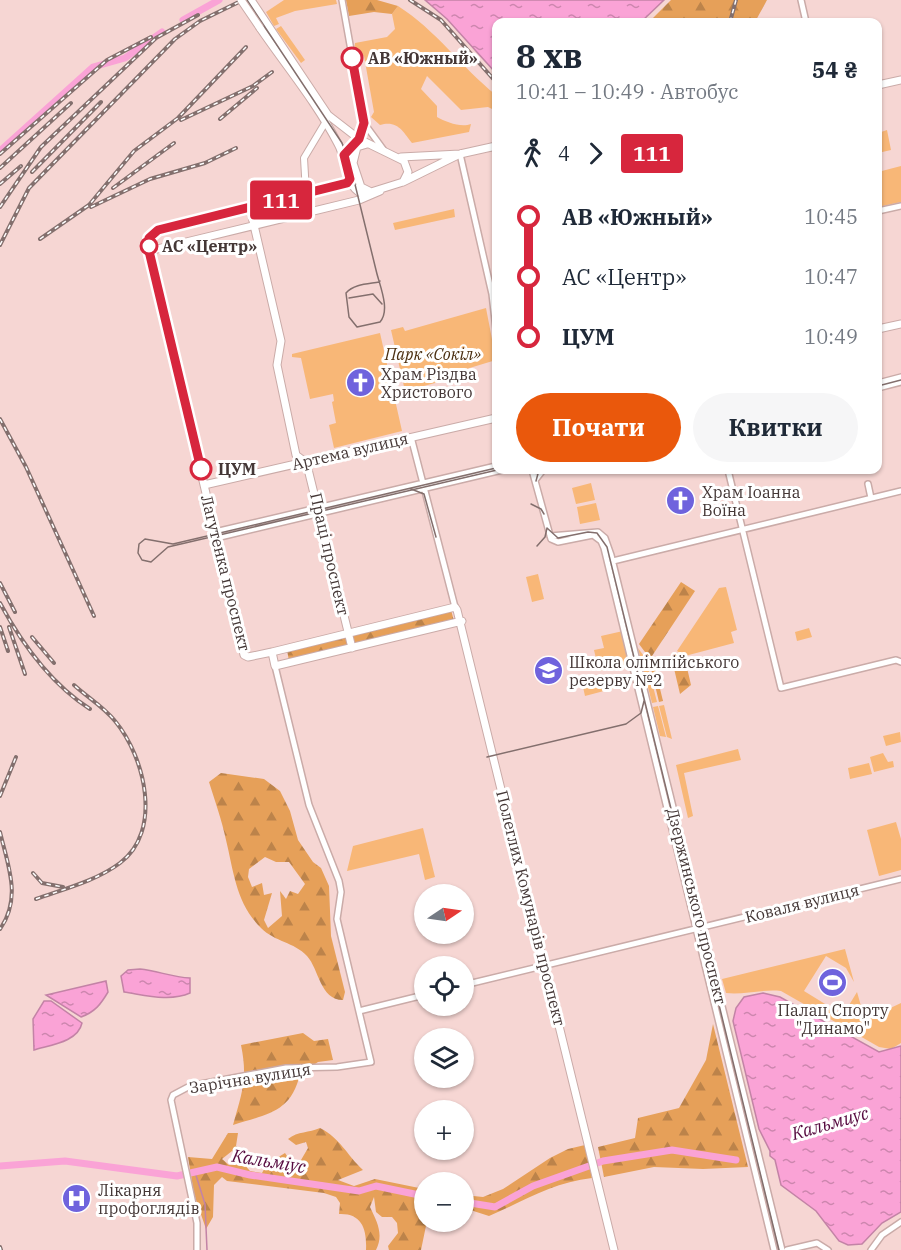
<!DOCTYPE html>
<html lang="uk">
<meta charset="utf-8">
<style>
:root{--surface:#fff;--page:#f6f6f7;--text:#1f2937;--muted:#747a83;--accent:#ea580c}
body{margin:0;font-family:"IBM Plex Serif",serif;background:var(--page);color:var(--text);height:100vh;display:flex;flex-direction:column;font-size:22px;white-space:nowrap}
*{box-sizing:border-box;margin:0}
p{font-size:20px;color:var(--muted)}
.icon{flex:none;width:33px;height:33px;fill:none;stroke:currentColor;stroke-width:2;stroke-linecap:round;stroke-linejoin:round}
.map{position:relative;flex:1;overflow:hidden}
.side{position:absolute;left:492px;top:18px;width:390px;height:456px;display:flex;flex-direction:column;background:var(--surface);border-radius:12px;box-shadow:0 2px 4px #0004}
.side>*{flex:none}
.badge{padding:0 12px;border-radius:4px;font-size:21px;line-height:39px}
.needle{width:39px;rotate:77deg}
.tools{position:absolute;left:414px;top:884px;display:grid;gap:12px}
.tools a{display:grid;place-items:center;width:60px;height:60px;border-radius:50%;background:var(--surface);box-shadow:0 2px 4px #0004;font-size:30px}
.map>.badge{position:absolute;translate:-50% -50%;box-shadow:0 0 0 3px #fff}
.legs{display:flex;align-items:center;gap:9px;height:66px;padding:0 24px;font-size:20px}
.legs p{margin-inline-start:auto}
.head{display:flex;align-items:center;justify-content:space-between;height:102px;padding:0 24px}
h1{font-size:33px;font-weight:800;line-height:45px}
.action{display:flex;gap:12px;margin-top:auto;padding:12px 24px}
.action a{flex:1;height:69px;border-radius:36px;background:var(--accent);color:#fff;font-size:24px;font-weight:800;line-height:69px;text-align:center}
.action a+a{background:var(--page);color:var(--text)}
ul{padding:0 24px;list-style:none}
li{display:flex;align-items:center;gap:21px;height:60px;font-size:22px}
li i{display:grid;place-items:center;width:9px;height:100%;margin:0 8px;background:currentColor}
li i::after{content:'';width:15px;height:15px;margin:-8px;border:4px solid;border-radius:50%;background:var(--surface)}
li p{margin-inline-start:auto}
li:first-child i{background:linear-gradient(#0000 50%,currentColor 0)}
li:last-child i{background:linear-gradient(currentColor 50%,#0000 0)}
.map>svg:first-child{display:block}
</style>
<div class="map">
<svg width="901" height="1250" viewBox="0 0 901 1250">
<defs>
<pattern id="forest-firs" width="22" height="20" patternUnits="userSpaceOnUse" patternTransform="scale(1.5)"><rect width="22" height="20" fill="#e6a059"/><path d="M5 1l3.5 6h-7zM16 11l3.5 6h-7z" fill="#bc834a"/></pattern>
<pattern id="water-ripples" width="26" height="14" patternUnits="userSpaceOnUse" patternTransform="scale(1.5)"><rect width="26" height="14" fill="#faa3d6"/><path d="M2 4q2-2 4 0t4 0M15 11q2-2 4 0t4 0" fill="none" stroke="#cc86ae"/></pattern>
</defs>
<rect width="100%" height="100%" fill="#f6d6d3"/>
<path fill="#f8b777" d="M284 0H336L337 4 295 11 276 18 279 24 274 26 266 12Z
M398 6C436 30 461 67 496 95V111L488 107 461 110 427 76 421 89 437 106V117C446 122 461 128 471 124L469 132 412 143C403 132 398 120 380 125L371 117 374 112 364 56 354 50 355 43 387 37 395 29 392 14Z
M281 26 305 60 301 63 276 29Z
M887 130 891 150 878 153V133Z
M901 166V202L878 207V172Z
M454 209 455 217 395 230 393 223Z
M486 308 496 360 463 370 454 378 405 391 391 330 403 327 405 331Z
M380 333 402 431 334 448 329 425 336 423 332 402 334 401 333 394 310 399 301 358 292 357V354Z
M591 483 595 500 576 504 572 488Z
M596 503 600 520 580 524 577 507Z
M538 574 544 599 532 602 526 577Z
M726 587 737 630 731 632 734 643 685 656 677 651 719 588Z
M809 628 812 637 797 641 795 632Z
M623 631 631 663 599 671 594 650 604 648 601 636Z
M638 648 646 659 657 702 652 703Z
M617 678 619 687 585 696 583 687Z
M664 705 672 739 667 737 659 706Z
M658 706 666 737 660 736 653 707Z
M900 732 901 742 886 746 883 736Z
M738 749 741 760 684 773 693 816 688 818 676 765Z
M883 753 888 762 893 761 894 767 874 772 870 757Z
M869 763 872 774 850 779 848 768Z
M896 822 901 839V870L879 876 867 830Z
M423 828 435 877 425 880 419 854 347 871 353 846Z
M845 949 854 982 846 968 826 956 804 991 843 1015 857 992 865 1020 901 1003V1043L891 1049 879 1047 781 991C762 989 744 995 726 993L722 979Z"/>
<path fill="url(#forest-firs)" fill-rule="evenodd" d="M346 0H377L398 6 392 14 374 12 349 16Z
M671 0H767L755 22H653L651 20Z
M681 582 695 591 652 656 663 701 659 702 648 656 639 644Z
M451 610 454 621 354 646 351 634Z
M346 636 349 646 289 661 287 650Z
M676 653 685 659 691 685 680 694 672 660Z
M221 773 264 779 280 791 290 811 298 840 313 862 321 868 329 886 331 936 345 992 343 1000C320 1000 319 969 307 956 294 942 275 942 261 928 236 903 234 873 226 840 222 821 215 801 209 782ZM265 857 276 862H289L305 884 298 894 290 891 286 899 280 891 282 916 268 928 264 920 272 893 264 895 262 883 252 887 248 877 249 869Z
M713 1024 748 1167 703 1169 654 1167 604 1177 598 1147 635 1138 638 1118 679 1108 706 1060Z
M303 1033 314 1041 328 1039 333 1060 318 1062 300 1074C291 1113 267 1114 233 1125 242 1092 248 1079 241 1045Z
M320 1128C341 1139 346 1154 363 1170L338 1180 354 1186 375 1179 424 1189V1221H427L421 1250H389L388 1246 398 1233 397 1223 392 1217H382L376 1212 374 1197 370 1207C377 1222 384 1234 376 1250H366C367 1229 362 1213 339 1214L340 1203 336 1197 324 1193 227 1181 222 1177 214 1185 213 1217 206 1229 194 1194 188 1157 212 1159 228 1133H238L236 1146 242 1150 243 1156 232 1151 222 1159 229 1165 242 1162 250 1171 262 1173 267 1164 285 1153 291 1162 301 1160 308 1148 306 1142 296 1145 288 1139C298 1131 309 1133 320 1128Z
M585 1145 592 1178C554 1182 524 1201 489 1216L464 1208V1195L483 1197 503 1189 550 1158 568 1149Z"/>
<path fill="url(#water-ripples)" stroke="#c383a6" stroke-width="1.5" d="M425 0H664L641 22H496L495 72 447 19Z
M140 969C158 971 172 977 190 978V993C170 1002 145 995 124 992L121 976 128 970Z
M106 981 108 992C101 1004 95 1012 81 1017L46 995Z
M763 993 780 997 879 1052 901 1046V1212L882 1223 862 1244 848 1245 839 1241 816 1211 781 1185 775 1160 770 1156V1151L759 1129 733 1021 736 1008 744 997Z
M44 1001H51L82 1023C78 1042 50 1045 34 1050L33 1019Z"/>
<g fill="none" stroke-linecap="round" stroke-linejoin="round">
<path stroke="#c383a6" stroke-width="1.5" d="M195 1172 205 1204 207 1250"/>
<path stroke="#faa3d6" stroke-width="7" d="M183 20 219 0
M0 151 93 67 125 58 162 32
M0 1166 65 1161 177 1176 217 1167 250 1175 359 1191 376 1186 424 1196
M464 1202 495 1207 533 1186 603 1161 672 1150 736 1160"/>
<defs>
<path id="tertiary" d="M342 0 364 123 383 149
M801 0 806 22
M358 142 364 123
M460 154 492 294 496 329
M878 211 901 206
M878 383 901 377
M878 388 901 382
M411 437 455 607
M532 470 551 539 558 542 593 535 601 541 604 548 774 1250
M728 470 781 688 896 660 901 662
M536 479 543 470
M868 484 871 498
M215 532 496 466
M550 536 598 532 605 538 611 555 782 1250
M216 538 502 470
M613 561 901 491
M464 985 901 879
M359 1011 424 995
M197 1250V1223L171 1100 173 1095 190 1086 286 1068 337 1067 371 1062 337 919 341 892 339 881 309 805 275 666
M787 1250 817 1243 828 1250
M871 1250 882 1235 901 1222"/>
<path id="secondary" d="M344 155 359 139
M306 193 304 158 325 123"/>
<path id="primary" d="M251 0 328 115 359 139 404 161 408 172 403 182
M260 28C286 66 317 103 338 144 347 159 346 196 368 194
M878 85 901 80
M367 144 357 147 353 163 361 187 371 192 403 182 460 154
M401 157 460 154 496 146
M350 179 347 183 332 187 158 229 149 238V251L244 655 248 657 272 652 275 666 462 621
M250 208 281 341 277 365 296 455 304 461
M149 251 359 200 380 191
M878 329 901 324
M306 461 352 648
M204 485 496 418
M272 652 455 607 457 610 614 1250"/>
</defs>
<use href="#tertiary" stroke="#caaba8" stroke-width="8"/>
<use href="#secondary" stroke="#caaba8" stroke-width="8"/>
<use href="#primary" stroke="#caaba8" stroke-width="9"/>
<use href="#tertiary" stroke="#fff" stroke-width="5"/>
<use href="#secondary" stroke="#fff" stroke-width="6"/>
<use href="#primary" stroke="#fff" stroke-width="7"/>
<path stroke="#836f6d" stroke-width="1.5" d="M247 0 342 143 350 164 376 270C379 284 391 310 380 322L357 327 349 317 346 293C354 284 368 284 379 282L380 281
M349 298 373 294 382 304
M878 386 901 380
M496 468 173 544 145 539 139 544 138 553 142 560 151 562 168 547 497 470
M536 481 539 470
M411 489 424 494 436 537
M531 504 541 509 544 514
M547 528 558 538 588 532 597 533 607 547 779 1250
M537 546 545 537 547 528
M487 757 626 724 641 713 644 701"/>
<defs>
<path id="rail" d="M410 0 441 20 496 82
M730 22 736 0
M220 119 257 88
M181 120 253 86 272 72
M0 154 107 60 151 37
M0 168 71 103
M32 172 101 102
M0 184 21 166
M113 188 174 143
M0 207 41 147 156 38 198 15
M91 207 150 179 205 163 236 148
M40 239 89 205 134 151 178 118 246 47
M0 245 29 188 175 39 200 21 243 0
M0 419 26 467 94 616
M0 583 15 612
M0 603C22 644 51 684 90 709
M0 627 8 651
M9 627 25 674
M32 637 54 663
M0 796 16 757
M0 832C8 866 22 898 0 929
M33 873 42 883 63 887
M36 899C64 889 96 881 120 863 163 831 145 757 115 721 104 707 87 697 74 685
M0 1247 1 1250"/>
</defs>
<use href="#rail" stroke="#836f6d" stroke-width="4"/>
<use href="#rail" stroke="#fff" stroke-width="1.5" stroke-dasharray="4.5" stroke-linecap="butt"/>
<defs>
<path id="primary-bridge" d="M241 0 260 28"/>
</defs>
<use href="#primary-bridge" stroke="#caaba8" stroke-width="9" stroke-linecap="butt"/>
<use href="#primary-bridge" stroke="#fff" stroke-width="7"/>
</g>
<g fill="none" stroke-linecap="round" stroke-linejoin="round">
<defs>
<path id="line-1" d="M201 469 149 251V238L158 230 347 183 350 179 344 155 359 139 364 123 352 58"/>
</defs>
<use href="#line-1" stroke="#fff" stroke-width="14"/>
<use href="#line-1" stroke="#d7263d" stroke-width="9"/>
</g>
<defs>
<symbol id="church-disc" viewBox="-11 -11 22 22"><circle r="9.5" fill="#6f63dd" stroke="#fff"/><path d="M-1.2-6h2.4v3.5h3.3v2.4h-3.3V6h-2.4V-.1h-3.3v-2.4h3.3Z" fill="#fff"/></symbol>
<symbol id="university-disc" viewBox="-11 -11 22 22"><circle r="9.5" fill="#6f63dd" stroke="#fff"/><path d="M0-5L7-2L0 1L-7-2ZM-4 1L0 2.5L4 1V4Q0 6-4 4Z" fill="#fff"/></symbol>
<symbol id="stadium-disc" viewBox="-11 -11 22 22"><circle r="9.5" fill="#6f63dd" stroke="#fff"/><path d="M0-5a6.5 5 0 1 0 0 10a6.5 5 0 1 0 0-10ZM-3.5-1.8h7v3.6h-7Z" fill="#fff"/></symbol>
<symbol id="hospital-disc" viewBox="-11 -11 22 22"><circle r="9.5" fill="#6f63dd" stroke="#fff"/><path d="M-5-5h3v3.5h4V-5h3V5h-3V1.5h-4V5h-3Z" fill="#fff"/></symbol>
</defs>
<g fill-rule="evenodd">
<use href="#church-disc" x="344" y="366" width="33" height="33"/>
<use href="#church-disc" x="664" y="484" width="33" height="33"/>
<use href="#university-disc" x="532" y="654" width="33" height="33"/>
<use href="#stadium-disc" x="816" y="966" width="33" height="33"/>
<use href="#hospital-disc" x="60" y="1182" width="33" height="33"/>
</g>
<g fill="#fff" stroke="#d7263d" stroke-width="3">
<circle cx="352" cy="58" r="10"/>
<circle cx="149" cy="246" r="8"/>
<circle cx="201" cy="469" r="10"/>
</g>
<g text-anchor="middle" dominant-baseline="central" stroke-width="6" stroke-linejoin="round" paint-order="stroke">
<g font-size="16" font-weight="bold" fill="#443736" stroke="#fff" text-anchor="start">
<text x="368" y="58">АВ «Южный»</text>
<text x="162" y="246">АС «Центр»</text>
<text x="218" y="469">ЦУМ</text>
</g>
<g font-size="16" font-style="italic" fill="#4a2e10" stroke="#fff">
<text x="433" y="354">Парк «Сокіл»</text>
</g>
<g font-size="16" fill="#443736" stroke="#fff" text-anchor="start">
<text x="381" y="374">Храм Різдва<tspan x="381" dy="18">Христового</tspan></text>
<text x="702" y="492">Храм Іоанна<tspan x="702" dy="18">Воїна</tspan></text>
<text x="569" y="662">Школа олімпійського<tspan x="569" dy="18">резерву №2</tspan></text>
<text x="833" y="1010" text-anchor="middle">Палац Спорту<tspan x="833" dy="18">"Динамо"</tspan></text>
<text x="98" y="1190">Лікарня<tspan x="98" dy="18">профоглядів</tspan></text>
</g>
<g font-size="16" fill="#443736" stroke="#fff">
<text transform="translate(350 451) rotate(-13)">Артема вулиця</text>
<text transform="translate(330 554) rotate(77)">Праці проспект</text>
<text transform="translate(226 573) rotate(76)">Лагутенка проспект</text>
<text transform="translate(802 903) rotate(-14)">Коваля вулиця</text>
<text transform="translate(697 906) rotate(76)">Дзержинського проспект</text>
<text transform="translate(531 908) rotate(76)">Полеглих Комунарів проспект</text>
<text transform="translate(250 1078) rotate(-9)">Зарічна вулиця</text>
</g>
<g font-size="18" font-style="italic" fill="#560a3f" stroke="#fff">
<text transform="translate(830 1123) rotate(-16)">Кальмиус</text>
<text transform="translate(269 1161) rotate(9)">Кальміус</text>
</g>
</g>
</svg>
<div class="tools">
<a><svg class="needle" viewBox="-14 -14 28 28"><path d="M0-13l5 13h-10z" fill="#e53935"/><path d="M0 13l5-13h-10z" fill="#747a83"/></svg></a>
<a><svg class="icon" aria-label="locate" viewBox="0 0 24 24"><circle cx="12" cy="12" r="6"/><path d="M12 2v4M12 18v4M2 12h4M18 12h4"/></svg></a>
<a><svg class="icon" aria-label="layers" viewBox="0 0 24 24"><path d="M12 4l9 5-9 5-9-5zM3 14l9 5 9-5"/></svg></a>
<a>+</a>
<a>−</a>
</div>
<b class="badge" style="left:281px;top:200px;background:#d7263d;color:#fff">111</b>
<section class="side">
<div class="head"><div><h1>8 хв</h1><p>10:41 – 10:49 · Автобус</p></div><b>54 ₴</b></div>
<div class="legs"><svg class="icon" aria-label="walk" viewBox="0 0 24 24"><circle cx="13" cy="4" r="2"/><path d="M13 8l-2 6 4 7M11 14l-3 7M7 12l3-4h3l4 4"/></svg>4<svg class="icon" aria-label="forward" viewBox="0 0 24 24"><path d="M9 5l7 7-7 7"/></svg><b class="badge" style="background:#d7263d;color:#fff">111</b></div>
<ul>
<li><i style="color:#d7263d"></i><b>АВ «Южный»</b><p>10:45</p></li>
<li><i style="color:#d7263d"></i><span>АС «Центр»</span><p>10:47</p></li>
<li><i style="color:#d7263d"></i><b>ЦУМ</b><p>10:49</p></li>
</ul>
<div class="action"><a>Почати</a><a>Квитки</a></div>
</section>
</div>
